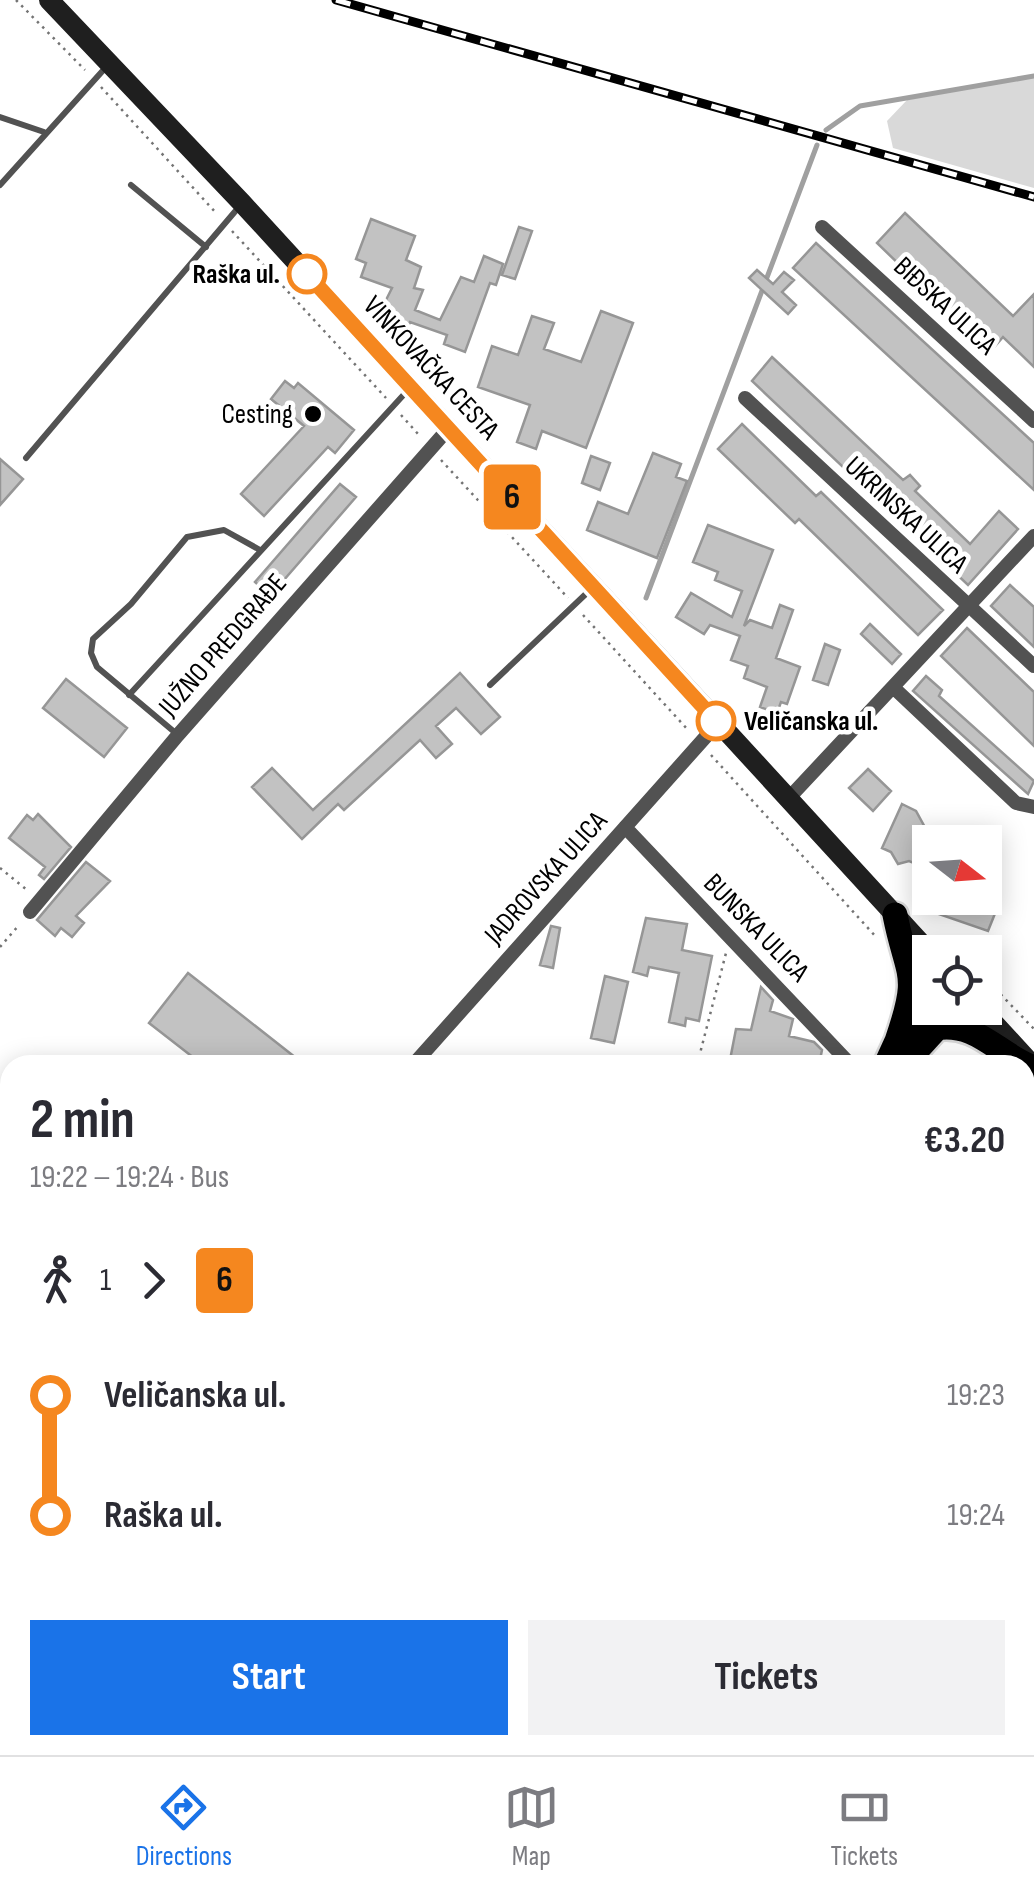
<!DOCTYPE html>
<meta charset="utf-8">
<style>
:root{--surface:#fff;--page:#f2f2f3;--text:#2b2b33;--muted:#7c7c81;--line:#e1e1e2;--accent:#1a73e8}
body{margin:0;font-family:"Sofia Sans Condensed",sans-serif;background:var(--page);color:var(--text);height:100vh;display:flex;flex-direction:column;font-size:38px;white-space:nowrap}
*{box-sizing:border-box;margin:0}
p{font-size:32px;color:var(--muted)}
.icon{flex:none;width:55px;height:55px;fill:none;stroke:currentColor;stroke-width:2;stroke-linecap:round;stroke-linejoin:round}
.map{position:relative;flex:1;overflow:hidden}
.side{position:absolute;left:0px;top:1055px;width:1035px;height:700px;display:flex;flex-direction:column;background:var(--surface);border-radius:30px 30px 0 0;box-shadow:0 5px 25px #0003}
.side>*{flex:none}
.badge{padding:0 20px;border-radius:8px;font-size:35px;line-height:65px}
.needle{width:65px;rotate:107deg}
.tools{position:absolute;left:912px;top:825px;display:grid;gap:20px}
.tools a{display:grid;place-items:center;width:90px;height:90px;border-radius:0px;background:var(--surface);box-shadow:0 5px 25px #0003;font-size:50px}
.map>.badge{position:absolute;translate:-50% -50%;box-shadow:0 0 0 5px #fff}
.legs{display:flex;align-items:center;gap:15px;height:110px;padding:0 30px;font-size:32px}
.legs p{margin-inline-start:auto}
.head{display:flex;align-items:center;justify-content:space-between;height:170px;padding:0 30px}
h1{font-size:55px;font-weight:700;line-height:75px}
.button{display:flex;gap:20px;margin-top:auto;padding:20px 30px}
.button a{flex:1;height:115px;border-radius:0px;background:var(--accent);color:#fff;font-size:40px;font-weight:700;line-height:115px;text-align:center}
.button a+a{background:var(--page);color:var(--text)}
ul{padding:0 30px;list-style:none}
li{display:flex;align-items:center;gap:35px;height:120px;font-size:38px}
li i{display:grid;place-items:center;width:15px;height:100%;margin:0 12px;background:currentColor}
li i::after{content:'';width:25px;height:25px;margin:-12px;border:8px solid;border-radius:50%;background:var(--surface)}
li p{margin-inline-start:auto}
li:first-child i{background:linear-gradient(#0000 50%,currentColor 0)}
li:last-child i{background:linear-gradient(currentColor 50%,#0000 0)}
.menu{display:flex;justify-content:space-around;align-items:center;height:140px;border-top:2px solid var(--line);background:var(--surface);font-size:28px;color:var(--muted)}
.menu a{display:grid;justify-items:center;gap:5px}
.menu .selected{color:var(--accent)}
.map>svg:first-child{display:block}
</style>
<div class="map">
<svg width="1034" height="1755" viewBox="0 0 1034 1755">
<rect width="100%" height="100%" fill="#fff"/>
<path fill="#d9d9d9" d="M1034 76V188L893 148 887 121 907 100Z"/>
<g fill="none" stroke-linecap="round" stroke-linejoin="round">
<path stroke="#a0a0a0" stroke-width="5" d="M826 130 860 106 1034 76
M646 598 817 145"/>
</g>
<path fill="#c2c2c2" stroke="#969696" stroke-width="2.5" d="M905 213 1013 316 1034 294V367L1003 337 990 352 877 243Z
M371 219 415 236 406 260 421 267 414 288 423 290 415 310 440 320 461 277 474 282 484 256 503 264 496 285 490 283 465 352 444 344 447 335 410 322 406 331 384 304 392 288 361 277 366 263 356 259Z
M519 227 532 231 515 279 502 275Z
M816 243 1034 443V490L793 268Z
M757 270 773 284 784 272 794 280 782 292 796 305 788 314 749 278Z
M601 311 633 323 586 448 542 431 536 449 517 442 530 405 478 387 492 346 518 355 532 316 554 323 544 349 581 362Z
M772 357 903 480 910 475 920 486 915 491 970 544 999 511 1018 529 968 585 752 381Z
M285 381 294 388 298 383 354 430 335 453 328 447 264 516 241 494 304 426 271 399Z
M742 424 816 496 821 492 943 610 918 635 799 519 795 523 718 449Z
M653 453 681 464 676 477 687 481 657 558 587 530 598 502 628 514Z
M591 456 610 463 600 490 582 483Z
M0 459 23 479 0 505Z
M340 484 356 497 270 596 255 582Z
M708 525 773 550 744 626 750 620 772 628 780 605 793 610 776 658 800 667 787 704 781 702 777 713 760 707 767 687 744 678 748 666 731 660 740 636 710 625 704 634 676 617 691 593 732 617 742 591 715 580 718 572 693 562Z
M1010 585 1034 607V647L991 606Z
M870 624 901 654 892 664 861 634Z
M967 628 1034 692V746L941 656Z
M825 644 840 650 828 685 813 680Z
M460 673 500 717 481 734 456 708 436 726 452 744 436 758 420 740 344 810 338 804 302 839 252 787 272 768 313 810Z
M926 676 942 690 939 696 1034 781 1028 794 913 691Z
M66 679 127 728 104 757 43 708Z
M868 769 891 791 873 811 849 788Z
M902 804 916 811 928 833 919 865 909 861 898 864 891 852 882 848Z
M38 814 71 847 44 879 39 875 45 867 9 838 27 815 33 820Z
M86 862 110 881 76 916 84 923 72 937 61 928 55 936 37 920Z
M934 898H975L998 906 988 931 930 911Z
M646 918 687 924 682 950 712 956 699 1021 686 1018 685 1026 669 1022 679 973 649 967 647 976 633 972Z
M551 926 560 928 553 968 540 965Z
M188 973 305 1065H203L149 1023Z
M605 976 628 982 614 1043 591 1038Z
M761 987 773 1000 770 1011 793 1019 789 1036 814 1042 822 1050 819 1065H729L736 1029 751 1030Z"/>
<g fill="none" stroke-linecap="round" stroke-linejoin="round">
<defs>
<path id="highway" d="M895 915C908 980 921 971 897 1041
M936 1028C977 1021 998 1055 1034 1068
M886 1065 897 1041 930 1002
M903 1065 955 1008
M1025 1241 1034 1223
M1025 1304 1034 1286
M1025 1535 1034 1506
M730 1745 731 1755
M773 1755 777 1745
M803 1755 808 1745
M878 1755 928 1745"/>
</defs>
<use href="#highway" stroke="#dbdbdb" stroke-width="30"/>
<path stroke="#747474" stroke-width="2.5" stroke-dasharray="2.5 5" stroke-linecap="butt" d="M16 0 85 70
M101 87 217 214
M232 231 386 398
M401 415 419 435
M441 460 568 598
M583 615 689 731
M711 755 877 938
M0 868 27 890
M0 947 19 925
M985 978 1034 1029
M697 1065 726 953
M1025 1107 1034 1117"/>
<path stroke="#525252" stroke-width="6" d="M0 117 44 132
M0 185 107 66
M131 185 206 247
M26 458 238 208
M490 685 590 590
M129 695 408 390
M178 735 97 667 91 653 93 639 131 604 187 537 224 530 260 550
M0 1392 10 1401"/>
<path stroke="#525252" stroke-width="14" d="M822 227 1034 421
M745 398 1034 666
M894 688 1016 803 1034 807
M788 799 1034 536
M625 827 850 1064
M30 912 178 735 449 428
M413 1065 718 723
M0 1511 10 1503"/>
<path stroke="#1f1f1f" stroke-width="20" d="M49 0 242 203 930 953
M980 1008 1026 1058"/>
<use href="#highway" stroke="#000" stroke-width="25"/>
<defs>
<path id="rail" d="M336 0 1034 197"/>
</defs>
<use href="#rail" stroke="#000" stroke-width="9"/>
<use href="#rail" stroke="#fff" stroke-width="5" stroke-dasharray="15" stroke-linecap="butt"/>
</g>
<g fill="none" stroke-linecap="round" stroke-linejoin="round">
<defs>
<path id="line-1" d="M307 274 716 721"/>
</defs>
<use href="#line-1" stroke="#fff" stroke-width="22"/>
<use href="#line-1" stroke="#f5871f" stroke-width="15"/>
</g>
<g fill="#fff" stroke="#f5871f" stroke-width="5">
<circle cx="307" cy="274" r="18"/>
<circle cx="716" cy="721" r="18"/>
</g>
<circle fill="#000" stroke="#fff" stroke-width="4" cx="313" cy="414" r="10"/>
<g text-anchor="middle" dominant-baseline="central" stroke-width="9" stroke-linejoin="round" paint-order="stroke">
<g font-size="28" font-weight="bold" fill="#000" stroke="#fff" text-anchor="end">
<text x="280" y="274">Raška ul.</text>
<text x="744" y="721" text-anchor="start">Veličanska ul.</text>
</g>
<g font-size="28" fill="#000" stroke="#fff">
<text transform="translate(945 306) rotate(43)">BIĐSKA ULICA</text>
<text transform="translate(431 368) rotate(47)">VINKOVAČKA CESTA</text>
<text transform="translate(906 515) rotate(43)">UKRINSKA ULICA</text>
<text transform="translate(223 645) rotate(-49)">JUŽNO PREDGRAĐE</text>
<text transform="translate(546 878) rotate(-48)">JADROVSKA ULICA</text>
<text transform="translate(756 928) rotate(46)">BUNSKA ULICA</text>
</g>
<g font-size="28" fill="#000" stroke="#fff" text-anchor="end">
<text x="293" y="414">Cesting</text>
</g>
</g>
</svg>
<div class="tools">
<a><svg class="needle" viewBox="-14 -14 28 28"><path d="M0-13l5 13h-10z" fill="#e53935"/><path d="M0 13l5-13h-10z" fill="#7c7c81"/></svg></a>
<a><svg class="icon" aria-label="locate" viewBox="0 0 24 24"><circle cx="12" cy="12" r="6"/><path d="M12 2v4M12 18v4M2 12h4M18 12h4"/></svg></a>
</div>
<b class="badge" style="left:512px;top:497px;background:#f5871f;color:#111">6</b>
<section class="side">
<div class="head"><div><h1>2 min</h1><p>19:22 – 19:24 · Bus</p></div><b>€3.20</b></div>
<div class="legs"><svg class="icon" aria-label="walk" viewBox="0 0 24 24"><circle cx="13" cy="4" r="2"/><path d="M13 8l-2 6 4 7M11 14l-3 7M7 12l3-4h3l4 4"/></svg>1<svg class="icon" aria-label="forward" viewBox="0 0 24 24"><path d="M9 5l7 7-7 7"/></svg><b class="badge" style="background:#f5871f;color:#111">6</b></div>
<ul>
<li><i style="color:#f5871f"></i><b>Veličanska ul.</b><p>19:23</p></li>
<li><i style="color:#f5871f"></i><b>Raška ul.</b><p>19:24</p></li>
</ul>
<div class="button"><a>Start</a><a>Tickets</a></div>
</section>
</div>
<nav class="menu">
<a class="selected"><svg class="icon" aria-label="directions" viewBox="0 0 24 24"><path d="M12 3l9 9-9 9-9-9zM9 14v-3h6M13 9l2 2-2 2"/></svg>Directions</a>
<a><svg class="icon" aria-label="map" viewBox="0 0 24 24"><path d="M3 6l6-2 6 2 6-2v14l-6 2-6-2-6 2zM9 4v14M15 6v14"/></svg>Map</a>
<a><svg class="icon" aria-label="tickets" viewBox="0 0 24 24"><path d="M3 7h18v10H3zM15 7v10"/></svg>Tickets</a>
</nav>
